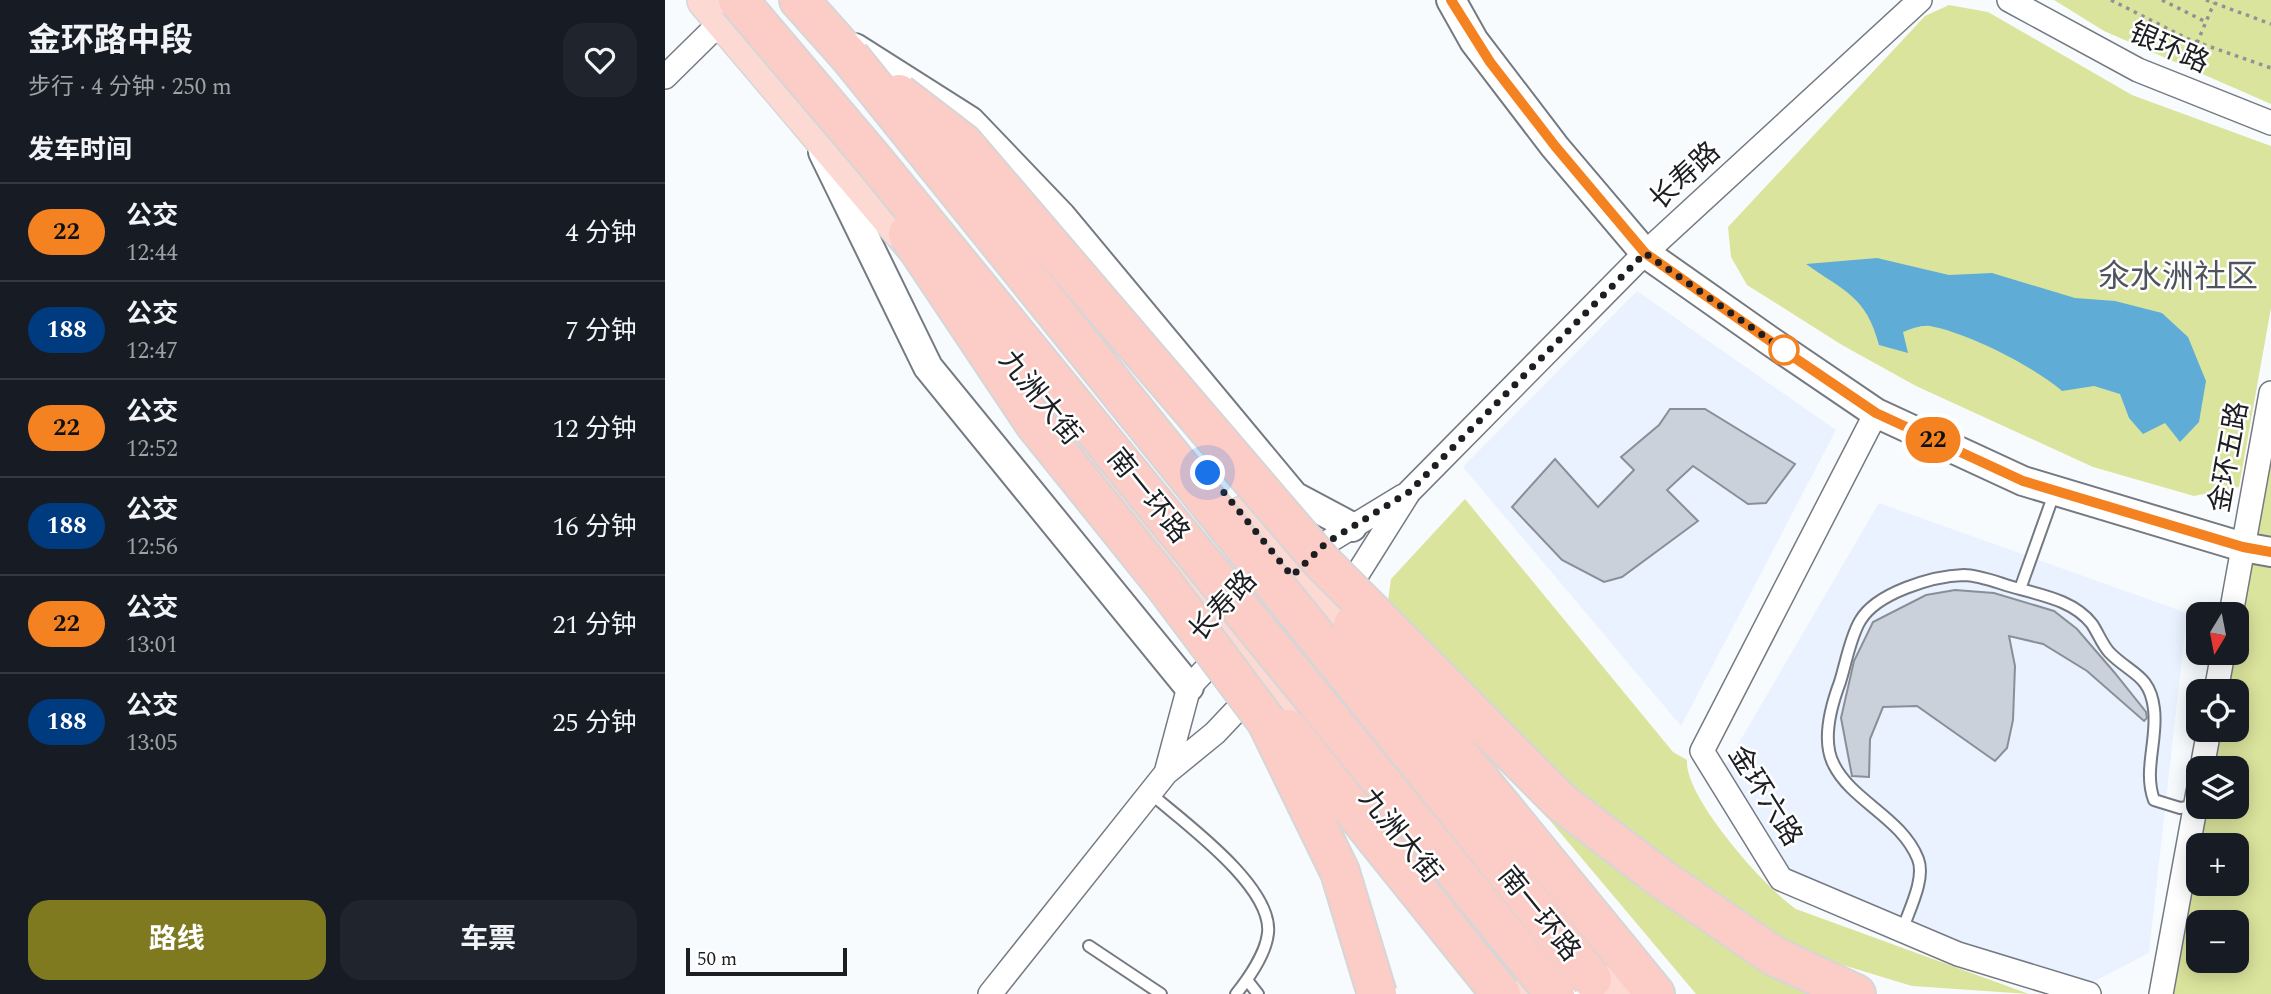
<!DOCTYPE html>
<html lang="zh">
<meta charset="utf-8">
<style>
:root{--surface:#171b24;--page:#20242c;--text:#f1f3f6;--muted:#9ea1a6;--line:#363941;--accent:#7f791f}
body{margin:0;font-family:Spectral,"Noto Sans SC",serif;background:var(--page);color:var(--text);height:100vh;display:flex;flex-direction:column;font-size:26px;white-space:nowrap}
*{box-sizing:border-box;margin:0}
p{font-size:23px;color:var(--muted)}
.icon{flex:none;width:38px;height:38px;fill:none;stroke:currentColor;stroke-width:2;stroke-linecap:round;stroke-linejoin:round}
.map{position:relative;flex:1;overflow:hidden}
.details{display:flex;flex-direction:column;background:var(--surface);width:665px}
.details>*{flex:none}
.badge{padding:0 14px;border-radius:23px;font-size:24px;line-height:46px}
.needle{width:46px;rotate:190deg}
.controls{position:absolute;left:1521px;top:602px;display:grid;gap:14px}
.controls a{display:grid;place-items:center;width:63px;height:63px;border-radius:14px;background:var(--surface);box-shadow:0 4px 18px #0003;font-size:35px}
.scale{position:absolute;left:21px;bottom:18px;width:161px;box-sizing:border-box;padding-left:7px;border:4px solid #1c1e22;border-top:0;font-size:19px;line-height:24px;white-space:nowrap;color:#1c1e22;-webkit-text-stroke:5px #fff;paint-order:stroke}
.you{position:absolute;width:35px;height:35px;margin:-18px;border:5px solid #fff;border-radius:50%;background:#1a73e8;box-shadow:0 0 0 10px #1a73e833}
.map>.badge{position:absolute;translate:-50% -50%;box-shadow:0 0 0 4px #fff}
h2{padding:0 28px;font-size:26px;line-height:63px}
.round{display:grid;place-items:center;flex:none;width:74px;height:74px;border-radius:21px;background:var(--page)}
.overview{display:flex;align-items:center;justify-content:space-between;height:119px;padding:0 28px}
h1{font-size:33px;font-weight:700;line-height:52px}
.button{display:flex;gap:14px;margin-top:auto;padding:14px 28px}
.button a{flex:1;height:80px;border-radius:21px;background:var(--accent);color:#fff;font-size:28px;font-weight:700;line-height:80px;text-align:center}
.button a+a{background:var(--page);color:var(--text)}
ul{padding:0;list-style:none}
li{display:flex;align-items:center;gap:21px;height:98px;padding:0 28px;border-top:2px solid var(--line)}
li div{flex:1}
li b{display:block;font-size:26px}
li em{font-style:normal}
li .badge{min-width:77px;font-weight:700;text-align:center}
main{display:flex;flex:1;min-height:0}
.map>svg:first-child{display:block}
</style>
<main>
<section class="details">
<div class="overview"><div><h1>金环路中段</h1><p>步行 · 4 分钟 · 250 m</p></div><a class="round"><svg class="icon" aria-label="heart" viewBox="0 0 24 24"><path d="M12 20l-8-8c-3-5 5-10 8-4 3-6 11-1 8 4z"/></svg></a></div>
<h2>发车时间</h2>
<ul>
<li><span class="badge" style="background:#f58220;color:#111">22</span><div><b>公交</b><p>12:44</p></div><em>4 分钟</em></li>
<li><span class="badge" style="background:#003b80;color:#fff">188</span><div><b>公交</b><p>12:47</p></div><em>7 分钟</em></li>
<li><span class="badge" style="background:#f58220;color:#111">22</span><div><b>公交</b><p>12:52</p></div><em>12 分钟</em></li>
<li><span class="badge" style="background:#003b80;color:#fff">188</span><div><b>公交</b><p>12:56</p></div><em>16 分钟</em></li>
<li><span class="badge" style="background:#f58220;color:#111">22</span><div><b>公交</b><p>13:01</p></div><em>21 分钟</em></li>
<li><span class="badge" style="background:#003b80;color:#fff">188</span><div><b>公交</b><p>13:05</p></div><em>25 分钟</em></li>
</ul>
<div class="button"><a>路线</a><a>车票</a></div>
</section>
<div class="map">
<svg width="1606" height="994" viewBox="0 0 1606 994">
<rect width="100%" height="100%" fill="#f8fbfe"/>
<path fill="#eaf2ff" d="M972 291 1171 430 1016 726 798 467Z
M1214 503 1522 613 1484 953 1428 982 1129 895 1058 770Z"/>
<path fill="#dbe49c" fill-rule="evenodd" d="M1389 0H1606V104L1439 31Z
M1284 5 1323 12 1467 95 1606 146V308L1574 487 1529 496 1428 467 1251 386 1177 345 1082 285 1066 257 1063 227 1260 16Z
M1606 462V994H1506L1533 849V884H1572V845H1534L1541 807H1572V768H1548L1556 730H1572V691H1563ZM1533 922H1572V961H1533Z
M800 499 1008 752 1022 760C1019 797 1100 888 1131 909L1364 994 1247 986 1115 946 910 792 721 615 726 579Z
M866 798 1156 994H1031Z"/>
<path fill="#5fadd7" d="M1212 258 1284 275 1327 273 1410 298 1450 301 1497 313 1523 337 1541 381 1534 422 1515 442 1500 423 1478 434 1464 418 1455 394 1429 386 1397 391C1368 366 1303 333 1265 326 1256 325 1246 329 1238 332L1243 353 1214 345C1201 296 1180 292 1141 264Z"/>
<path fill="#cbd1da" stroke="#898f97" stroke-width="2" d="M1005 409H1040L1130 464 1101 503 1083 504 1028 466 1002 490 1033 521 957 577 939 582 897 560 847 507 890 459 933 507 969 470 956 457 994 425Z
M1290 590 1329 593 1389 611 1412 629 1449 672 1481 712 1482 718 1479 721 1422 671 1378 644 1344 636 1350 666 1348 720 1342 748 1330 761 1252 706 1218 707 1205 739 1204 777 1187 776 1176 718 1189 661 1208 622 1261 595Z"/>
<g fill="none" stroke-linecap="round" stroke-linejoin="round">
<defs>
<path id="service" d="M1390 491 1355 589C1381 596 1410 602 1427 624 1433 633 1437 644 1444 652 1465 674 1485 674 1489 709 1493 739 1478 771 1489 800L1515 808 1530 806
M485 793C517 821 608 886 603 933 601 953 583 979 571 994
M1237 931C1243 912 1261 879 1253 859 1237 818 1187 801 1169 765 1156 741 1166 706 1175 682 1181 663 1185 638 1195 621 1211 593 1267 576 1299 575 1316 575 1338 585 1355 589
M424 946 496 994
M582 980 593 994"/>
<path id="minor" d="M1344 0 1473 70 1606 123
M0 77 66 12
M1211 413 1037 751 1116 879 1293 954 1424 994
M678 597 744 492 980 253 1255 0
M1566 614 1606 393
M1551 691 1558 653
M1537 768 1544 730
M501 773 524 687 661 543 738 496
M325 994 501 773 550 733 655 622
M1496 994 1533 792"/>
<path id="tertiary" d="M786 0 809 41 890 147 980 253 1105 341 1211 413 1358 481 1578 547 1606 552
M190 48 305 121 396 216 629 496 687 527
M158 152 263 367 524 687"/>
<path id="primary" d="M41 0 262 261
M350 368 568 639 664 749 865 994
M578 515 679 642
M911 930 963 994"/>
<path id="trunk" d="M134 0 185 57
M896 802 997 879 1109 956 1191 994
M955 951 990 994"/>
</defs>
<use href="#service" stroke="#757a82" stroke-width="14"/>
<use href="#minor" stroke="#757a82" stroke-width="26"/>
<use href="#tertiary" stroke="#757a82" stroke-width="32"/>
<use href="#primary" stroke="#d6d6d7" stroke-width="40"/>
<use href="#trunk" stroke="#d6d6d7" stroke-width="42"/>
<path stroke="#909296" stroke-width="3.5" stroke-dasharray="3.5 5" stroke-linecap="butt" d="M1446 0 1523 39 1606 68
M1497 0 1541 22
M1541 0 1606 24
M1532 43 1549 3"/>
<use href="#service" stroke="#fff" stroke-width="10"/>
<use href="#minor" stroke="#fff" stroke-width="23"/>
<use href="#tertiary" stroke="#fff" stroke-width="28"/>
<use href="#primary" stroke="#fdd9d4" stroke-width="37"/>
<use href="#trunk" stroke="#fcccc6" stroke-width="38"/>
<defs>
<path id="trunk-bridge" d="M73 0 208 159 890 994
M185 57 927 979
M234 94 298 143 656 561 896 802
M243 234 370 424 498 583 602 722 675 872 712 994
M688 625 955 951
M623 729 836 994"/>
</defs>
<use href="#trunk-bridge" stroke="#d6d6d7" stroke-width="42" stroke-linecap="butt"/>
<use href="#trunk-bridge" stroke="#fcccc6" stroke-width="38"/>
</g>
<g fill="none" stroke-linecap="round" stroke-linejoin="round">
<defs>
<path id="line" d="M786 0 825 62 890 146 980 253 1105 341 1211 413 1358 481 1578 547 1606 552"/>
</defs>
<use href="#line" stroke="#fff" stroke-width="16"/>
<use href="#line" stroke="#f58220" stroke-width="10"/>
<path stroke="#1c1e22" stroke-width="7" stroke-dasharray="0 12.6" d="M543 473 627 576 661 543 744 492 980 253 1126 355 1119 350"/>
</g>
<circle fill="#fff" stroke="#f58220" stroke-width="3.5" cx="1119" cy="350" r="14"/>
<g text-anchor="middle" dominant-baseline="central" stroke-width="5" stroke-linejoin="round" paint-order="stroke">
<g font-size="28" fill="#1c1e22" stroke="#fff">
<text transform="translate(1504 48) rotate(24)">银环路</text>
<text transform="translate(1020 176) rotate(-43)">长寿路</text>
<text transform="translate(375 398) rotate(51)">九洲大街</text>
<text transform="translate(1564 457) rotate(-80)">金环五路</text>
<text transform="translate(483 496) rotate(51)">南一环路</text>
<text transform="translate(558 606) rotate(-47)">长寿路</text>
<text transform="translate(1100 796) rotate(58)">金环六路</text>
<text transform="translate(735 836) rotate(51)">九洲大街</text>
<text transform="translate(874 914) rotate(51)">南一环路</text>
</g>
<g font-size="32" fill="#50555d" stroke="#fff">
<text x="1513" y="277">氽水洲社区</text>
</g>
</g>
</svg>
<div class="controls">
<a><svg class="needle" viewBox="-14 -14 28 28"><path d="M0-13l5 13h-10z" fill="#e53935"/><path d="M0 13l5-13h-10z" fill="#9ea1a6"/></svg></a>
<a><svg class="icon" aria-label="locate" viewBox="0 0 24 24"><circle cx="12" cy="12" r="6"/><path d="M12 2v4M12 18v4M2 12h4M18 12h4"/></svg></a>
<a><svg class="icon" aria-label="layers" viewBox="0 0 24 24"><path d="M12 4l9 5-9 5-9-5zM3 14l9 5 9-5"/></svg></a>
<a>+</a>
<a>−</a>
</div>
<div class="scale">50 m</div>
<div class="you" style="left:543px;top:473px"></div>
<b class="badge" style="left:1268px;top:440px;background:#f58220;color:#111">22</b>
</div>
</main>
